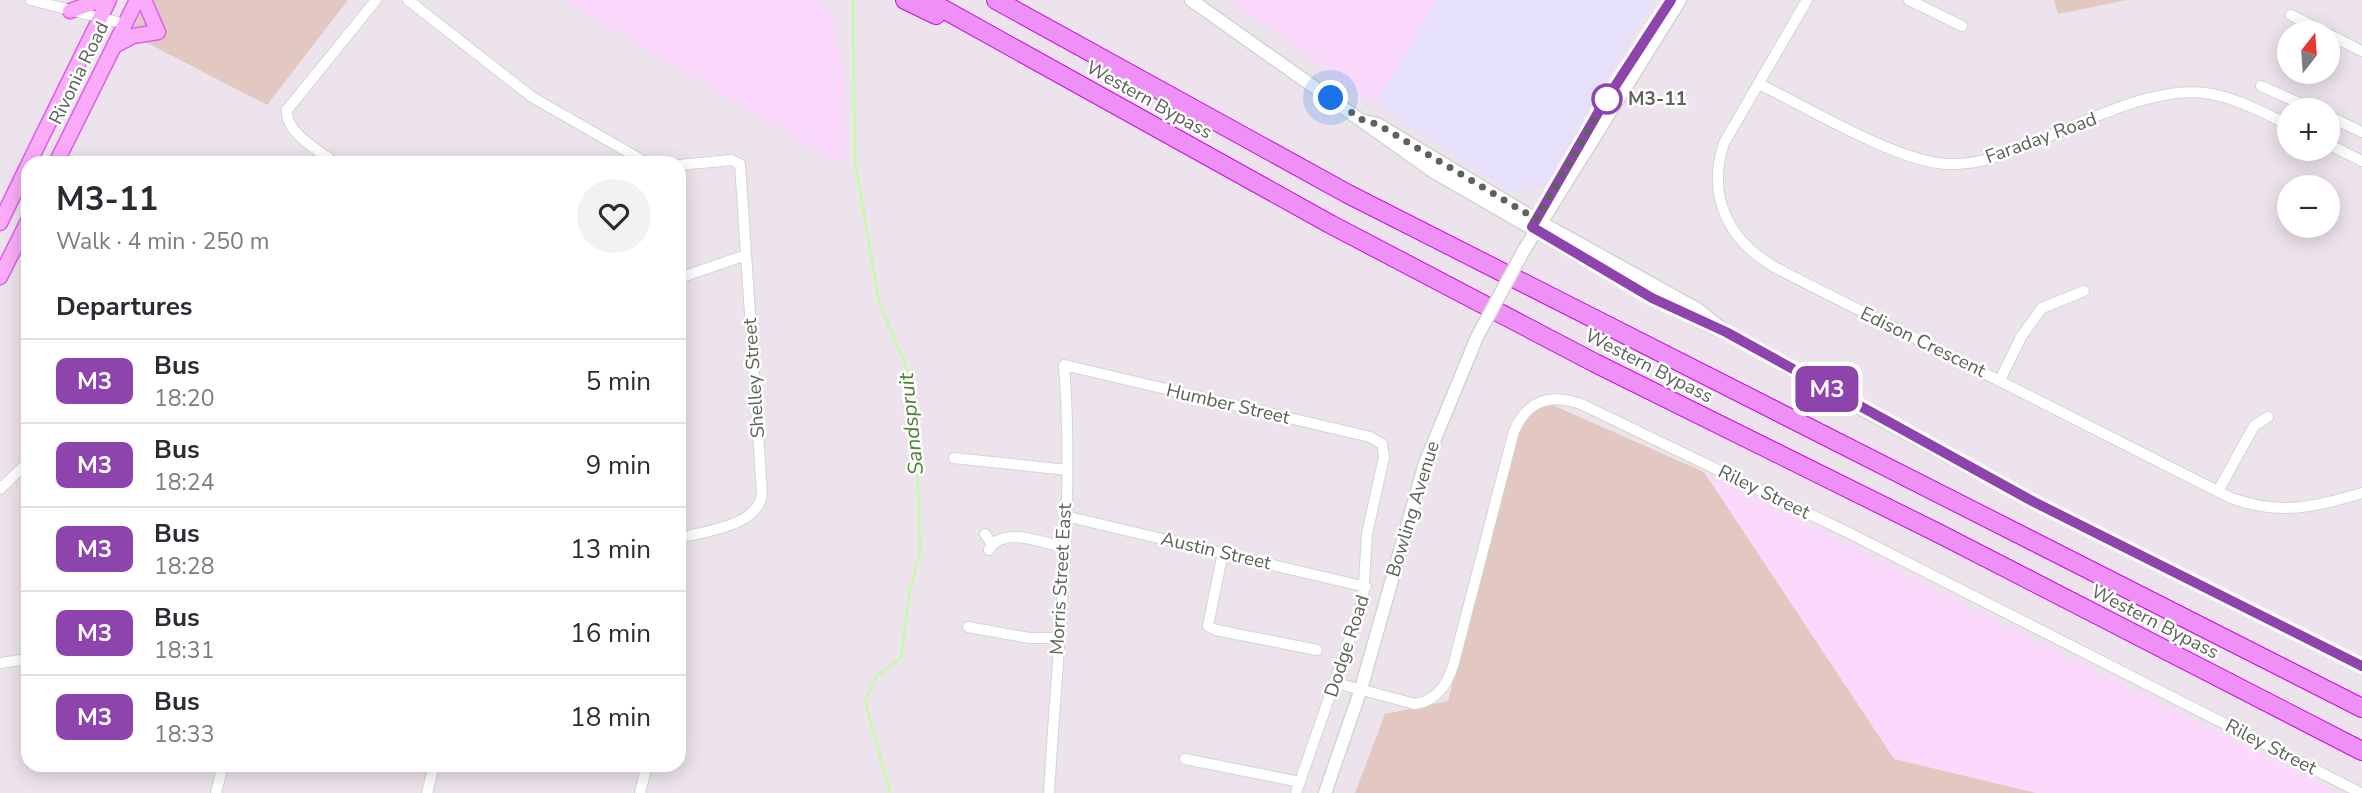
<!DOCTYPE html>
<meta charset="utf-8">
<style>
:root{--surface:#fff;--page:#f2f2f3;--text:#2b2b33;--muted:#7c7c81;--line:#e1e1e2}
body{margin:0;font-family:"Nunito Sans",sans-serif;background:var(--page);color:var(--text);height:100vh;display:flex;flex-direction:column;font-size:26px;white-space:nowrap}
*{box-sizing:border-box;margin:0}
p{font-size:23px;color:var(--muted)}
.icon{flex:none;width:38px;height:38px;fill:none;stroke:currentColor;stroke-width:2;stroke-linecap:round;stroke-linejoin:round}
.map{position:relative;flex:1;overflow:hidden}
.drawer{position:absolute;left:21px;top:156px;width:665px;height:616px;display:flex;flex-direction:column;background:var(--surface);border-radius:21px;box-shadow:0 4px 18px #0003}
.drawer>*{flex:none}
.badge{padding:0 14px;border-radius:10px;font-size:24px;line-height:46px}
.needle{width:46px;rotate:17deg}
.controls{position:absolute;left:2277px;top:21px;display:grid;gap:14px}
.controls a{display:grid;place-items:center;width:63px;height:63px;border-radius:50%;background:var(--surface);box-shadow:0 4px 18px #0003;font-size:35px}
.you{position:absolute;width:35px;height:35px;margin:-18px;border:5px solid #fff;border-radius:50%;background:#1a73e8;box-shadow:0 0 0 10px #1a73e833}
.map>.badge{position:absolute;translate:-50% -50%;box-shadow:0 0 0 4px #fff}
h2{padding:0 35px;font-size:26px;line-height:63px}
.round{display:grid;place-items:center;flex:none;width:74px;height:74px;border-radius:37px;background:var(--page)}
.headline{display:flex;align-items:center;justify-content:space-between;height:119px;padding:0 35px}
h1{font-size:33px;font-weight:700;line-height:52px}
ul{padding:0;list-style:none}
li{display:flex;align-items:center;gap:21px;height:84px;padding:0 35px;border-top:2px solid var(--line)}
li div{flex:1}
li b{display:block;font-size:26px}
li em{font-style:normal}
li .badge{min-width:77px;font-weight:700;text-align:center}
.map>svg:first-child{display:block}
</style>
<div class="map">
<svg width="2362" height="793" viewBox="0 0 2362 793">
<rect width="100%" height="100%" fill="#ede3ed"/>
<path fill="#fad9fc" d="M563 0H822L833 18 845 80 847 156 837 163Z
M1228 0H1438L1376 103Z
M1704 472 2341 793H2036L1894 759Z"/>
<path fill="#e7e0fa" d="M1438 0H1654L1545 186 1513 193 1376 103Z"/>
<path fill="#e3c7c1" d="M148 0H348L267 105 130 34Z
M2054 0H2127L2058 14Z
M1548 403 1704 472 1894 759 2036 793H1355L1385 714 1448 701 1521 418Z"/>
<g fill="none" stroke-linecap="round" stroke-linejoin="round">
<path stroke="#c6faa6" stroke-width="2.5" d="M853 0 855 161 879 302 909 374 918 486 920 551 910 590 901 658 876 677 865 701 890 793"/>
<defs>
<path id="minor" d="M31 0 125 24
M408 0 532 97 647 163
M1807 0 1724 143C1706 197 1729 242 1778 269L2231 498C2281 516 2313 507 2362 493
M1909 0 1962 26
M2291 15 2326 33
M2328 34 2362 51
M1759 84C1807 107 1900 164 1950 164 1979 165 2006 154 2032 143 2082 124 2151 86 2205 93 2235 97 2262 112 2289 125
M2261 86 2315 110
M2328 116 2362 132
M2328 144 2362 161
M335 163C319 150 285 133 287 110L376 0
M679 165 731 160 740 164 762 493C760 526 705 531 679 538
M679 278 746 255
M2000 380 2021 337 2042 308 2084 291
M954 458 1067 470
M0 489 28 462
M2218 491 2254 426 2268 417
M1065 516 1366 587
M985 534 992 544
M989 550C1002 525 1042 543 1063 547
M1223 552 1208 626 1216 630 1317 650
M968 627 1029 638H1058
M0 663 28 659
M1336 683 1415 704C1436 701 1447 685 1453 666L1514 431C1528 399 1552 393 1583 405L1849 533 2361 793
M1185 759 1300 782
M216 793 223 765
M427 793 434 765
M640 793 647 765
M1049 793C1057 651 1075 507 1064 365L1370 437 1382 444 1384 457 1367 534 1363 600 1296 793"/>
<path id="secondary" d="M1191 0 1434 172 1652 298 1716 329
M1364 121 1377 124 1542 223 1697 309 1726 332 1874 416 2034 502 2362 666
M1577 147 1618 83
M1524 250 1680 0
M1325 793 1361 689 1425 463 1477 337"/>
<path id="primary" d="M70 11 101 0
M114 46 133 36 158 32 144 0
M29 163 109 0
M56 163 137 0
M0 223 28 165
M0 277 28 221"/>
<path id="motorway" d="M905 0 936 15
M927 0 1330 224 1595 363 1938 533 2362 751
M996 0 1348 194 2362 708"/>
</defs>
<use href="#minor" stroke="#d1d7d0" stroke-width="12"/>
<use href="#secondary" stroke="#cfd6ce" stroke-width="15"/>
<use href="#primary" stroke="#dc60e9" stroke-width="17"/>
<use href="#motorway" stroke="#c70ce4" stroke-width="20"/>
<use href="#minor" stroke="#fff" stroke-width="10"/>
<use href="#secondary" stroke="#fff" stroke-width="12"/>
<use href="#primary" stroke="#faabf9" stroke-width="14"/>
<use href="#motorway" stroke="#ef90f7" stroke-width="18"/>
<defs>
<path id="secondary-bridge" d="M1477 337 1524 250"/>
</defs>
<use href="#secondary-bridge" stroke="#cfd6ce" stroke-width="15" stroke-linecap="butt"/>
<use href="#secondary-bridge" stroke="#fff" stroke-width="12"/>
</g>
<g fill="none" stroke-linecap="round" stroke-linejoin="round">
<defs>
<path id="line" d="M1671 0 1599 111 1532 227 1652 298 1726 332 2034 502 2362 666"/>
</defs>
<use href="#line" stroke="#fff" stroke-width="16"/>
<use href="#line" stroke="#8e44ad" stroke-width="10"/>
<path stroke="#5d635b" stroke-width="7" stroke-dasharray="0 12.6" d="M1331 98 1364 121 1377 124 1536 219 1607 99"/>
</g>
<circle fill="#fff" stroke="#8e44ad" stroke-width="3.5" cx="1607" cy="99" r="14"/>
<g text-anchor="middle" dominant-baseline="central" stroke-width="5" stroke-linejoin="round" paint-order="stroke">
<g font-size="19" fill="#5d635b" stroke="#fff">
<text transform="translate(79 73) rotate(-64)">Rivonia Road</text>
<text transform="translate(1149 100) rotate(29)">Western Bypass</text>
<text transform="translate(2041 138) rotate(-20)">Faraday Road</text>
<text transform="translate(1923 342) rotate(26)">Edison Crescent</text>
<text transform="translate(1649 366) rotate(27)">Western Bypass</text>
<text transform="translate(754 378) rotate(-94)">Shelley Street</text>
<text transform="translate(1228 404) rotate(13)">Humber Street</text>
<text transform="translate(1764 492) rotate(26)">Riley Street</text>
<text transform="translate(1413 509) rotate(-73)">Bowling Avenue</text>
<text transform="translate(1216 551) rotate(13)">Austin Street</text>
<text transform="translate(1061 579) rotate(-87)">Morris Street East</text>
<text transform="translate(2155 622) rotate(27)">Western Bypass</text>
<text transform="translate(1347 646) rotate(-72)">Dodge Road</text>
<text transform="translate(2271 747) rotate(27)">Riley Street</text>
</g>
<g font-size="19" font-weight="bold" fill="#5d635b" stroke="#fff" text-anchor="start">
<text x="1628" y="99">M3-11</text>
</g>
<g font-size="21" font-style="italic" fill="#4d8036" stroke="#fff">
<text transform="translate(911 424) rotate(-96)">Sandspruit</text>
</g>
</g>
</svg>
<div class="controls">
<a><svg class="needle" viewBox="-14 -14 28 28"><path d="M0-13l5 13h-10z" fill="#e53935"/><path d="M0 13l5-13h-10z" fill="#7c7c81"/></svg></a>
<a>+</a>
<a>−</a>
</div>
<div class="you" style="left:1331px;top:98px"></div>
<b class="badge" style="left:1827px;top:389px;background:#8e44ad;color:#fff">M3</b>
<section class="drawer">
<div class="headline"><div><h1>M3-11</h1><p>Walk · 4 min · 250 m</p></div><a class="round"><svg class="icon" aria-label="heart" viewBox="0 0 24 24"><path d="M12 20l-8-8c-3-5 5-10 8-4 3-6 11-1 8 4z"/></svg></a></div>
<h2>Departures</h2>
<ul>
<li><span class="badge" style="background:#8e44ad;color:#fff">M3</span><div><b>Bus</b><p>18:20</p></div><em>5 min</em></li>
<li><span class="badge" style="background:#8e44ad;color:#fff">M3</span><div><b>Bus</b><p>18:24</p></div><em>9 min</em></li>
<li><span class="badge" style="background:#8e44ad;color:#fff">M3</span><div><b>Bus</b><p>18:28</p></div><em>13 min</em></li>
<li><span class="badge" style="background:#8e44ad;color:#fff">M3</span><div><b>Bus</b><p>18:31</p></div><em>16 min</em></li>
<li><span class="badge" style="background:#8e44ad;color:#fff">M3</span><div><b>Bus</b><p>18:33</p></div><em>18 min</em></li>
</ul>
</section>
</div>
